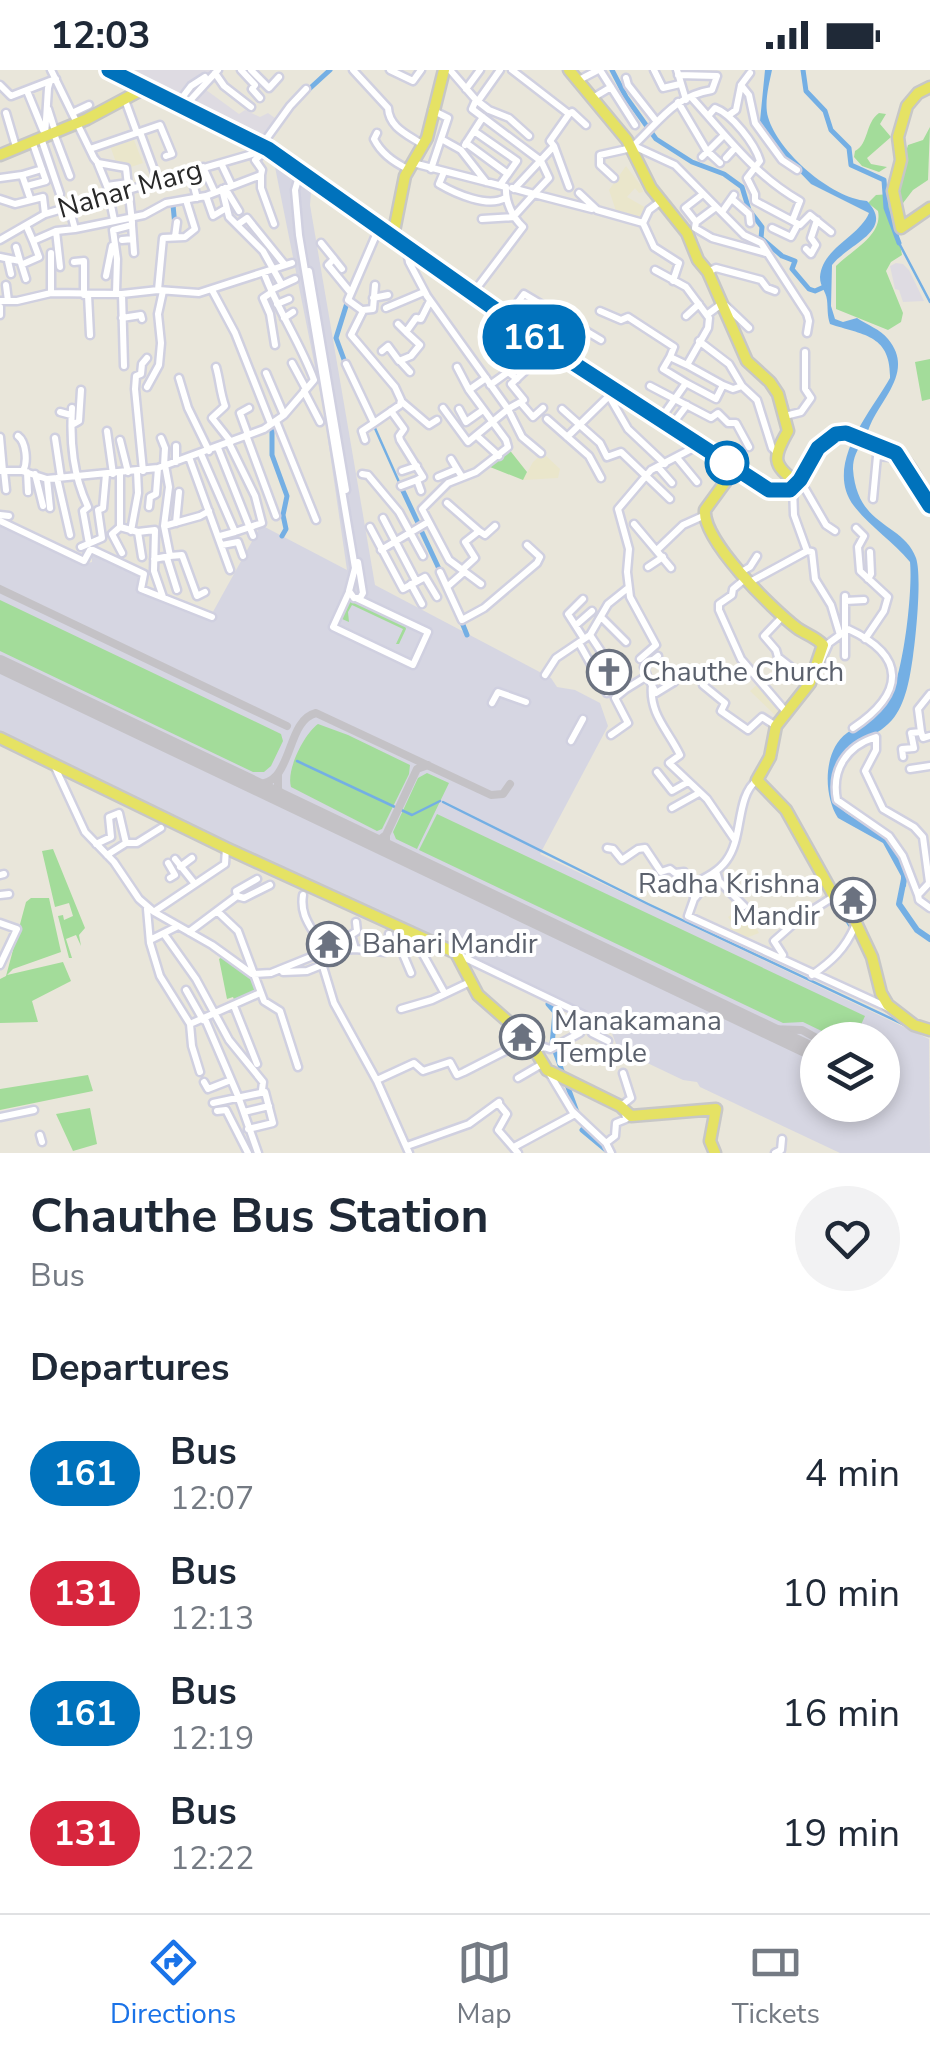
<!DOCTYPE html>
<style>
:root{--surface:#fff;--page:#f2f2f3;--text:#1f2937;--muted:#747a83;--line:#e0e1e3;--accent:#1a73e8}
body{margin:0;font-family:"Nunito Sans",sans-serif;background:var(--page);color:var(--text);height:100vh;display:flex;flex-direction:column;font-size:38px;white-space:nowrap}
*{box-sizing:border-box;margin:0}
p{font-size:32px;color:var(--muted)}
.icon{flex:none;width:55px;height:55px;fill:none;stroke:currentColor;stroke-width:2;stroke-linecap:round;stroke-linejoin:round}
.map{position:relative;height:1083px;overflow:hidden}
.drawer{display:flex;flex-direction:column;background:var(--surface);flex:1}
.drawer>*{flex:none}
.badge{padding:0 20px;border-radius:32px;font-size:35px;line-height:65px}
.buttons{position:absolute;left:800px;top:952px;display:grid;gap:20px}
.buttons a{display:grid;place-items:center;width:100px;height:100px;border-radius:50%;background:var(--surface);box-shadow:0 5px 15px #0003;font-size:50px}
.map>.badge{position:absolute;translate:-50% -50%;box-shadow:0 0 0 5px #fff}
h2{padding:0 30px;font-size:38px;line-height:90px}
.round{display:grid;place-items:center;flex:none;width:105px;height:105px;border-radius:52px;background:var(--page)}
.head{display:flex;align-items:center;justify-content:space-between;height:170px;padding:0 30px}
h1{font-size:48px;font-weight:700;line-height:75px}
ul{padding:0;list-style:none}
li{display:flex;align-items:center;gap:30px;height:120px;padding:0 30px}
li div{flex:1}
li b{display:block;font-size:38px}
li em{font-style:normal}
li .badge{min-width:110px;font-weight:700;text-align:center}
.status{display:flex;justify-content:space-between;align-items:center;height:70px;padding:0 50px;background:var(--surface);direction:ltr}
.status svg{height:28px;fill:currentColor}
.tab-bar{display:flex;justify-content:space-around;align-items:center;height:140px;border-top:2px solid var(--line);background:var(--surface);font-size:28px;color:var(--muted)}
.tab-bar a{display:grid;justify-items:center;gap:5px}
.tab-bar .current{color:var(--accent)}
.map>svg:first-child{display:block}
</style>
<div class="status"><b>12:03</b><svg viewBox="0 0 49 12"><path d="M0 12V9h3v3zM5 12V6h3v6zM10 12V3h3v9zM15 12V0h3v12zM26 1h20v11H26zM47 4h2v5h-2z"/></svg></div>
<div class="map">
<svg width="930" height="1083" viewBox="0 0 930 1083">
<rect width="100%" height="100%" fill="#e9e6da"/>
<path fill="#dedbe2" d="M135 0H217L185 34Z
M202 17 239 44 245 40 260 47 268 43 279 51 265 72 187 36Z
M896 193 903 194 909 200 924 231 903 232 899 220 895 219 890 196Z"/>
<path fill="#eae6cb" d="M132 65 143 93 128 98 117 95 109 73Z
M626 96 642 117 643 122 639 123 635 118 627 127 648 139 643 152 617 144 609 120Z
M543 383 560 399 558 408 523 410 533 392Z
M759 613 785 643 779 649 750 621Z
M744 836 759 863 738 871 723 863 734 856 728 847Z"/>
<path fill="#d6d6e2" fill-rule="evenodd" d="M275 97 311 122 310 135 375 515 551 608 557 617 575 620 600 633 608 656 540 784 929 969 930 1083H840L700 1017 697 1012 683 1010 618 979 608 953 0 664V453L85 494 92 492V481L144 506 139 519 209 549 261 455 347 500 324 342ZM818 970H882V1035H818Z"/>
<path fill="#a3dc9a" d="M879 43 886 44 880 54 891 67 867 88 871 94 887 97 879 102 862 96 854 87 855 81C869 74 865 53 879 43Z
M930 57 928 110 913 120 900 137 895 119 908 75 923 70Z
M891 124 902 185 891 192 886 201 903 243 901 252 888 260 836 239V196C852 180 883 165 878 141L868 133 876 125Z
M930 289V329L922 331 915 292Z
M508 378 527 402 523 410 490 397Z
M349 529 405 555 406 559 399 574H396L403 559 352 535 348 542 349 552 342 549Z
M0 530 281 664 283 671 271 696 264 702H253L0 581Z
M318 654 348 665 410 695 409 704 382 759 377 761 291 717C286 700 304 664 318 654Z
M427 703 449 713 417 779 396 769 393 762 418 708Z
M437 744 865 946 854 970H833L834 967 803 952 783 953 419 780Z
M53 779 85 858 79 865 81 876 76 865 66 869 72 888H69L58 846 63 845 64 850 73 846 69 833 55 837 42 781Z
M31 828H49L61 882 13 899 7 905 63 892 71 911 32 931 38 952 0 953V909L6 906 26 832Z
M222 887 250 908 256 922 235 932 233 927 227 929 219 889Z
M88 1005 93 1021 0 1040V1019Z
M90 1038 97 1074 73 1081 56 1044Z"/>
<path fill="#74afe4" d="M765 0H772C769 14 764 33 768 47 778 82 831 128 867 131 896 161 848 174 832 195L831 236 835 249 843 252 857 248C867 255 880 259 888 269 913 299 885 325 872 351 869 357 867 365 863 371 857 381 853 387 853 399 857 458 903 452 916 488 922 506 916 565 913 586 910 607 906 634 892 650 870 675 844 665 838 707 836 714 834 723 836 729 842 753 887 752 900 788 904 799 907 806 906 817L901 814V806L883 773 838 748C823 725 823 680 847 663 860 653 875 649 885 636 903 615 913 520 910 492 893 471 871 458 854 436 823 395 871 342 890 308 891 264 862 265 830 254 827 245 828 239 827 230 826 221 820 217 820 207 822 178 859 167 869 143L811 114 785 87 760 51Z"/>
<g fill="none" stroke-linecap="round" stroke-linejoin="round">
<path stroke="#74afe4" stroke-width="2.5" d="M899 173 930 232
M374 356 403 421
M297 691 412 745 440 731
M443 732 648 834 907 956"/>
<path stroke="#74afe4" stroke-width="5" d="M612 0 626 27 656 69 692 92 724 104 742 117 749 140 762 157 761 168 782 186 795 191 792 199 809 219 815 221 824 217
M803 0 806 21 825 41 831 60 849 78 851 95 884 110 886 138 899 173
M307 21 330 0
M173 135 175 156
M346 295 336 268 347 233
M272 355V385L287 426 283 445 286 459 282 466
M403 421 419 455
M420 458 441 503
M461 550 467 565
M837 834 851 856
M551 930 548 934 555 942 552 975
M554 979 577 1042
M586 1055 582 1060 606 1080"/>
<path stroke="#74afe4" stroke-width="6" d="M904 809 899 834 917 860 930 869"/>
<path stroke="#c4c2c6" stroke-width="8" d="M0 519 287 656
M278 704V720L288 731
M250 713C295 723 283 651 316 643L491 725 503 724 510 714
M369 770 378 771 386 765
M392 781 386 773V765L417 699 428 695
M766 959 802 960 820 970
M796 973 807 984H818"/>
<path stroke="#c4c2c6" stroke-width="18" d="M0 594 818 984"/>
<defs>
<path id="minor" d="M51 0 94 88 98 93 126 98 132 152V155L113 160 117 189 116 223
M241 0 255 15 252 19 260 28
M251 0 269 18 279 7
M353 0 388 38C389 58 409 65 423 75
M390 0 413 11 421 0
M450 0 476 30 489 40 509 48 529 66
M512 0 569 44 550 71 554 76 514 119
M600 0 635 55
M654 0 663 18 680 14
M677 0 686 30
M215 3 224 16 251 37
M678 5 717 6
M626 8 628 15 657 52
M577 11 598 0
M0 15 11 26 50 11
M741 15 749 25 755 53 782 90 797 100
M466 19 480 0
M27 21 43 60
M691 27C726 65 754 105 800 131L793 149
M591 29 611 17
M125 30 137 63
M476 30 472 39 541 91 549 108 534 124 512 118
M478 31 500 0
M678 32 707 81 720 93
M178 33 191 16 205 7
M184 37 218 0
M48 39 55 61
M6 43 16 77
M72 43 89 35
M569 44 572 42 586 55
M729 45 736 40 741 15 750 3
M708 46 715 38C732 44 755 74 760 91L747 108 755 124V131L800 155 810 145 831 162
M53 61 70 106
M474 61 517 91 500 115
M140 62 158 111
M377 63 374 69C381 83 395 93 408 99
M45 66 48 18 50 11 56 9
M41 68 60 124
M443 70 461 80 486 112
M466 73 508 104
M465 75 483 47
M554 76 569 117
M632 77C660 51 674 26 712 20L717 6
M90 79 160 55 172 84 166 86
M702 87 724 65
M726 88 735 78
M221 93 231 114
M413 93 506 117C505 132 513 148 523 157L473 223
M98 94 107 116
M203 97 214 121
M431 99 448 48 432 40
M444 102 439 114C456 124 488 138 505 128
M300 103 295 120 299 165 355 498 349 521 354 528
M261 105V118L274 154
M0 108 22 105
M614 108 600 95V85L636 77 675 95 744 165 761 173 807 244 809 251 807 263
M193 113 197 128
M27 116 46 111 32 71
M225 118 239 141
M222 119 229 147 263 181 282 215
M579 123 597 140 643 153 649 140 661 131
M703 124 685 138 696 152 695 158 712 168 766 183
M206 126 213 146 223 140
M30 128 22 105 42 99
M0 129 15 134 43 127 45 144
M732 129 749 144 750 153
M69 137 75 159 144 145 166 133 206 126 261 105 262 100 255 90 267 80
M722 142 734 125
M515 145 534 124 592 139
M482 149 514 147
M114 150 107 116 128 113
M696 152 716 137
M643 153 654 177 679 193 673 211
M26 155 33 171 56 161
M132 155 134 183
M237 155 247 148 285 195
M772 158 791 167 798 154
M175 167 177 152
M0 170 45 144 256 83 290 36 306 19
M122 170 133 169
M321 173 334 189 328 195 351 223 379 158
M406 177 409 192 427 226 508 339
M806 179 811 184 816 175 811 168 817 150
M0 187 20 191 16 177
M334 189 342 199
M8 191 11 204
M74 192 84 191V225
M21 193 26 209
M23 194 39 187 33 171
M60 197 56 161 75 159
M655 200 686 217 709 248 708 258 687 295 670 287 663 299 686 313 660 350
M309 201 346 420
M708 202 716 198 761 210 767 218 775 221
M106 206 112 176
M6 215 8 231
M158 220 163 168 185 167 195 159 186 130
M212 220 235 263 271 354
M271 220 295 209
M272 222 263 228 270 244 275 275
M51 223V183
M122 224 124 296
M88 225 90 265
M373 228 388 225
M0 231H17L51 223 122 224 158 220 199 223 292 193
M277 234 289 229
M0 237V245
M386 238 424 222
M363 240 373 239 375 215
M600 241 621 250 628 247 674 277 670 287
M708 244 720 235 726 236 749 258
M686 246 699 234
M507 247 524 224 601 270
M122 248 141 245 142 249
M284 248 293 242
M398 254 406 262
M699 271 729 294 742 316
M382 281 388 276 399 291 411 286 420 275 406 262 416 248 421 249 430 231
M400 291 410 302
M292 293 306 319
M346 294 374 353 400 335 401 330 395 317 351 265 363 241 348 230 351 223
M216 297C220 311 220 322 225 336L212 348 231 372
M457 297 469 320 506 370 508 377 476 402 448 413 422 439 449 490 481 514
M266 303 284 345
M179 308 188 338 209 381
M686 313 716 329 723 315 687 295
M490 315 508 302 517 309
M723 315 733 319 742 316 757 330 772 378 776 382
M650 316 711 348 718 343 728 353H736L749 377
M147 317 159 295 161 273 158 244 163 221
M469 320 486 308
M304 321 320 352
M609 326 628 359 665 394
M402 332 429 355 437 350
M521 333 533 347 543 338
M72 338C70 373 73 405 88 437L83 441 89 474
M443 338 468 372 508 339 524 330 511 314 549 279
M459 339 466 352 483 340
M562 339 600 373 607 387 621 382 670 429
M391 341 404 359 399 366 400 370 423 407 417 410 421 421
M509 341 522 367 541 383
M60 342 71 345
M785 346 801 342 811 328 805 319V282
M547 349 589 386 601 408
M276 351 316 450
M72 355 79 351 81 320
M671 356 687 335
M107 361 113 404
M246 365 276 446
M248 365 240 343 249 338
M18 366C26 372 28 392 23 401
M477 366 499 386
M0 367 3 401
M567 367 609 326
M55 368 61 408
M161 368 165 378 164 396
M120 370 128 402
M365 370 362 361 374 353
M229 373 255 426 262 453 235 462
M218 378 253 466
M201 384 235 462 220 466
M189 387 230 500
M451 389 457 399
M678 389 697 412
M176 392V376
M165 395 169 417 164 456 200 446 209 441
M658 397 672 413
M0 401H22L47 409 158 398 264 359 284 345 314 310C300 272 278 241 264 203
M4 401 6 420
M143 401 135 319 136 306 141 304 142 294 147 288
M402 401 417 396
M27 402 28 422
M120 403V457L138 462 155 460 154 501 163 527
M35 404 43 436
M362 404 368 405 399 442 423 486
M438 407 457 399 462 407
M57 408 70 465
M47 409 50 438
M800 410 826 455 835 461
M401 416 417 410
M873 429 877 386 889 387 885 382
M447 433 479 461 465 472 475 488 462 500
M149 437 150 427 156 424 158 398
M0 445 9 446
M383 448 416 511
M0 451 84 491 90 480H93L144 504 141 519 212 547
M176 453 179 422
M634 454 671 498
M164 456 170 486 182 485 197 526 205 522
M120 457 112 464 122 483
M370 457 403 519 425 507 437 527
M856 458 864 466 858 477 860 501 888 527 884 541 865 569
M131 461 138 423 137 401
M479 461 485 465 495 456
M138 462 142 487
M222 475 238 472 243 486
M81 477 102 468 98 440 103 438 106 404
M658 479 683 455 703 446
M381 480 428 452
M807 481 812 482 815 509 831 535 840 565
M154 489 170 486 167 488 177 520
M648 497 663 487
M440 502 462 550 484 538 537 493 540 487 527 475
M741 502 750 497 757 486
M745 509 733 519 732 525 719 534V540L741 589 787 643
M868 509 871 504 870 482
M750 512 807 481 794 445 793 418
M411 514 422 534
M447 517 464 502
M349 522 333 557 413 595 428 562 356 528
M845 526V586
M354 528H360L363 523 358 492
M583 529 568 544 584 569
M845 531 864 530
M783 546 764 566 776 580 778 587 809 611
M602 548 626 572
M576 555 592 541
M590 565 626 619 615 628 628 653 611 665
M579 573 607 623
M640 589 656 575 630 527 627 502 629 479 618 439 651 400 699 375
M819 596 829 573 848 559C907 586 905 623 853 658
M545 605 556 588 590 565 608 534 628 518
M647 606 656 623 674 612
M652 615C649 644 668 660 680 685L669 693 707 729 735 770
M703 615 725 633 721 641 748 660 762 647 776 656
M626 619 647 606 644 597 658 586
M492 633 498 622 526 632
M921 662 918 639 930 624
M921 662 923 668 930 666
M571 671 583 649
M903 687 902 679 914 678 911 663 921 662
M54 695 85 762 114 792 139 829 154 842 212 875 252 904 271 903 323 882 355 879 385 882 420 867
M910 699 930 696
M657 702 672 721 688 712
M757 710C735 727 744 768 726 791 718 802 705 808 693 814L694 829 688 846 891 939
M672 738 699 723
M126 773H137L161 758
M96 774 111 767 109 747 119 743 126 773 107 785
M607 778 613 779 622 790 638 779 645 778 661 802 670 799 675 803 684 802 693 814
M175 789 195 814
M168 793 175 805 170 808
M180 797 192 788
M0 805 4 804
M930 812 918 825 919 830 930 838
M0 825 9 824
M303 825C299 850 317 861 323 882
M918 825 903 786 889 766 837 730C831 699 847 676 876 667V680L865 701 883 739 914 757 923 767 929 812
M237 826 244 828 270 815
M695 828 716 801 719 811 744 836
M147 839 150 873 160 906 190 954 260 923
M155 841 225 794 226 778
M218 842 238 861 264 931 280 941 298 997
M0 853 17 859 0 895
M332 858 334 881
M189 862 237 826 236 821 257 809
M164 864 196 909 229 970 263 1012 262 1020
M389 864 390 880
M150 870 178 856
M415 870 445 924
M400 877 411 903
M355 879 351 865 357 861 356 852
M457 884 584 945 592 963 608 971
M783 885 774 871 800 848 833 827
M314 886 321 890 334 933 377 1011 409 1083
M283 902 307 901 322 895
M812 905C832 891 845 879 855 856
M186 920 203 950
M234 936 257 994
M401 939 432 930 470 912
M205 949 238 1026 258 1083
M190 954 192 976 200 1002
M536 980 544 977 550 979 580 963
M548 1001 572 1041 606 1073 611 1083
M518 1008 542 994
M377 1010 414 993 423 1001 450 992 457 1005 464 1002 511 978 516 959
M204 1012 208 1019 231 1010
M213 1033 265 1022 273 1053 248 1059
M498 1033 507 1044 498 1060 518 1083
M621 1036 631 1028 623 1003
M217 1041 226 1040 248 1083
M244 1042 269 1036
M0 1047 34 1040
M40 1065 42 1072
M606 1073 615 1066 616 1053 626 1049 625 1042
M407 1076 469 1054 499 1032
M514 1077 575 1044
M775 1083 781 1080 782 1069"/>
<path id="major" d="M569 0 627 70 651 118 687 163 698 190 708 202 747 291 770 312 778 324 788 361C773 387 771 395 798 413
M930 17 918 23 907 36 898 67 901 90 893 121 901 158 930 138
M0 85 87 49 145 18
M393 166 405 106 427 68 444 0
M733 397 729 407 705 440C702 470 772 539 797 558 805 564 816 567 823 575L810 613 776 656 770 687 757 710 786 740 834 826 849 838 872 887 881 923 888 935 914 955 930 960
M0 668 226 778 456 883 478 925 528 969 547 1000 620 1036 631 1046 716 1039 710 1071 715 1083"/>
<path id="highway" d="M109 0 263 76 550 278 769 419C819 434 800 341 866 371 875 375 888 377 895 383 911 395 920 420 930 436"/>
</defs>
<use href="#minor" stroke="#d0d0e0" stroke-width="11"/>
<use href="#major" stroke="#c7c7c7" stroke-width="15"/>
<use href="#highway" stroke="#c7c7c7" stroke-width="18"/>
<use href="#minor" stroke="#fff" stroke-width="6"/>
<use href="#major" stroke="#e5e264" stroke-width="10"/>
<use href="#highway" stroke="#f1bd5e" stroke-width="12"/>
</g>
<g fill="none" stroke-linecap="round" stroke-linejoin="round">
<defs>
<path id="line" d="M109 0 268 79 550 278 769 420H790L800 410 818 378 836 364 846 363 896 383 930 436"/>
</defs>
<use href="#line" stroke="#fff" stroke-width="22"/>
<use href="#line" stroke="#0072bc" stroke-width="15"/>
</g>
<defs>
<symbol id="church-ring" viewBox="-11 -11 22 22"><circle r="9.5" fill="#fff" stroke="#6b7280" stroke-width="1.5"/><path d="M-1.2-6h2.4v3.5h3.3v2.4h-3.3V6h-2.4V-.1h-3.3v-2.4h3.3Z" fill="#6b7280"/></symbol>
<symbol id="temple-ring" viewBox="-11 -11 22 22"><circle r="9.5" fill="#fff" stroke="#6b7280" stroke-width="1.5"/><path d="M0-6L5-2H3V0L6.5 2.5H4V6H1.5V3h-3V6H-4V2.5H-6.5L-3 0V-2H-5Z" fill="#6b7280"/></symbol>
</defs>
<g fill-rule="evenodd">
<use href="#church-ring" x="584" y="577" width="50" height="50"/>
<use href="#temple-ring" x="828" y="805" width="50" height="50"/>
<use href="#temple-ring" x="304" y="849" width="50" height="50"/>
<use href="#temple-ring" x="497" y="942" width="50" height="50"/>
</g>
<circle fill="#fff" stroke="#0072bc" stroke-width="5" cx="727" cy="393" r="20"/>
<g text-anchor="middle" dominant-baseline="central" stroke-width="8" stroke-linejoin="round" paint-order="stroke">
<g font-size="28" fill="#282828" stroke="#fff">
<text transform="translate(130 119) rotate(-16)">Nahar Marg</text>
</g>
<g font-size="28" fill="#5b616d" stroke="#fff" text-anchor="start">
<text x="642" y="602">Chauthe Church</text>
<text x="820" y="814" text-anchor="end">Radha Krishna<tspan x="820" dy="32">Mandir</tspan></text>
<text x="362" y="874">Bahari Mandir</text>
<text x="554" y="951">Manakamana<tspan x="554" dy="32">Temple</tspan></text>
</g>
</g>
</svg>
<div class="buttons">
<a><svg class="icon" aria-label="layers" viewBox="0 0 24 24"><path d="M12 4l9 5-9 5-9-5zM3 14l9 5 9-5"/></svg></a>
</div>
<b class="badge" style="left:534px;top:267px;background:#0072bc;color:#fff">161</b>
</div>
<section class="drawer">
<div class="head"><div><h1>Chauthe Bus Station</h1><p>Bus</p></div><a class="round"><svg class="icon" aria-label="heart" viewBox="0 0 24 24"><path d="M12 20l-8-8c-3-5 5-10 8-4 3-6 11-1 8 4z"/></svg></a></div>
<h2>Departures</h2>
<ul>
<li><span class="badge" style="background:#0072bc;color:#fff">161</span><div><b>Bus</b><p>12:07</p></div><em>4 min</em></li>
<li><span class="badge" style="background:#d7263d;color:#fff">131</span><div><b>Bus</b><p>12:13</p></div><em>10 min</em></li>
<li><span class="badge" style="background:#0072bc;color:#fff">161</span><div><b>Bus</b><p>12:19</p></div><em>16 min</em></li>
<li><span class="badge" style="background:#d7263d;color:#fff">131</span><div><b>Bus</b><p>12:22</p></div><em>19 min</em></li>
</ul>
</section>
<nav class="tab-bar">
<a class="current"><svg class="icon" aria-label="directions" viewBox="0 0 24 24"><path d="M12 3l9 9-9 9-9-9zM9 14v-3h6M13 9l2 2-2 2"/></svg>Directions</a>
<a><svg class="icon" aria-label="map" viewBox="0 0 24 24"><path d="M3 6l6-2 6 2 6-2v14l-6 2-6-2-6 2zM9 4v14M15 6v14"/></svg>Map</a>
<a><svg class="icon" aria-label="tickets" viewBox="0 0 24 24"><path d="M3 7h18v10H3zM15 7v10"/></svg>Tickets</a>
</nav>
